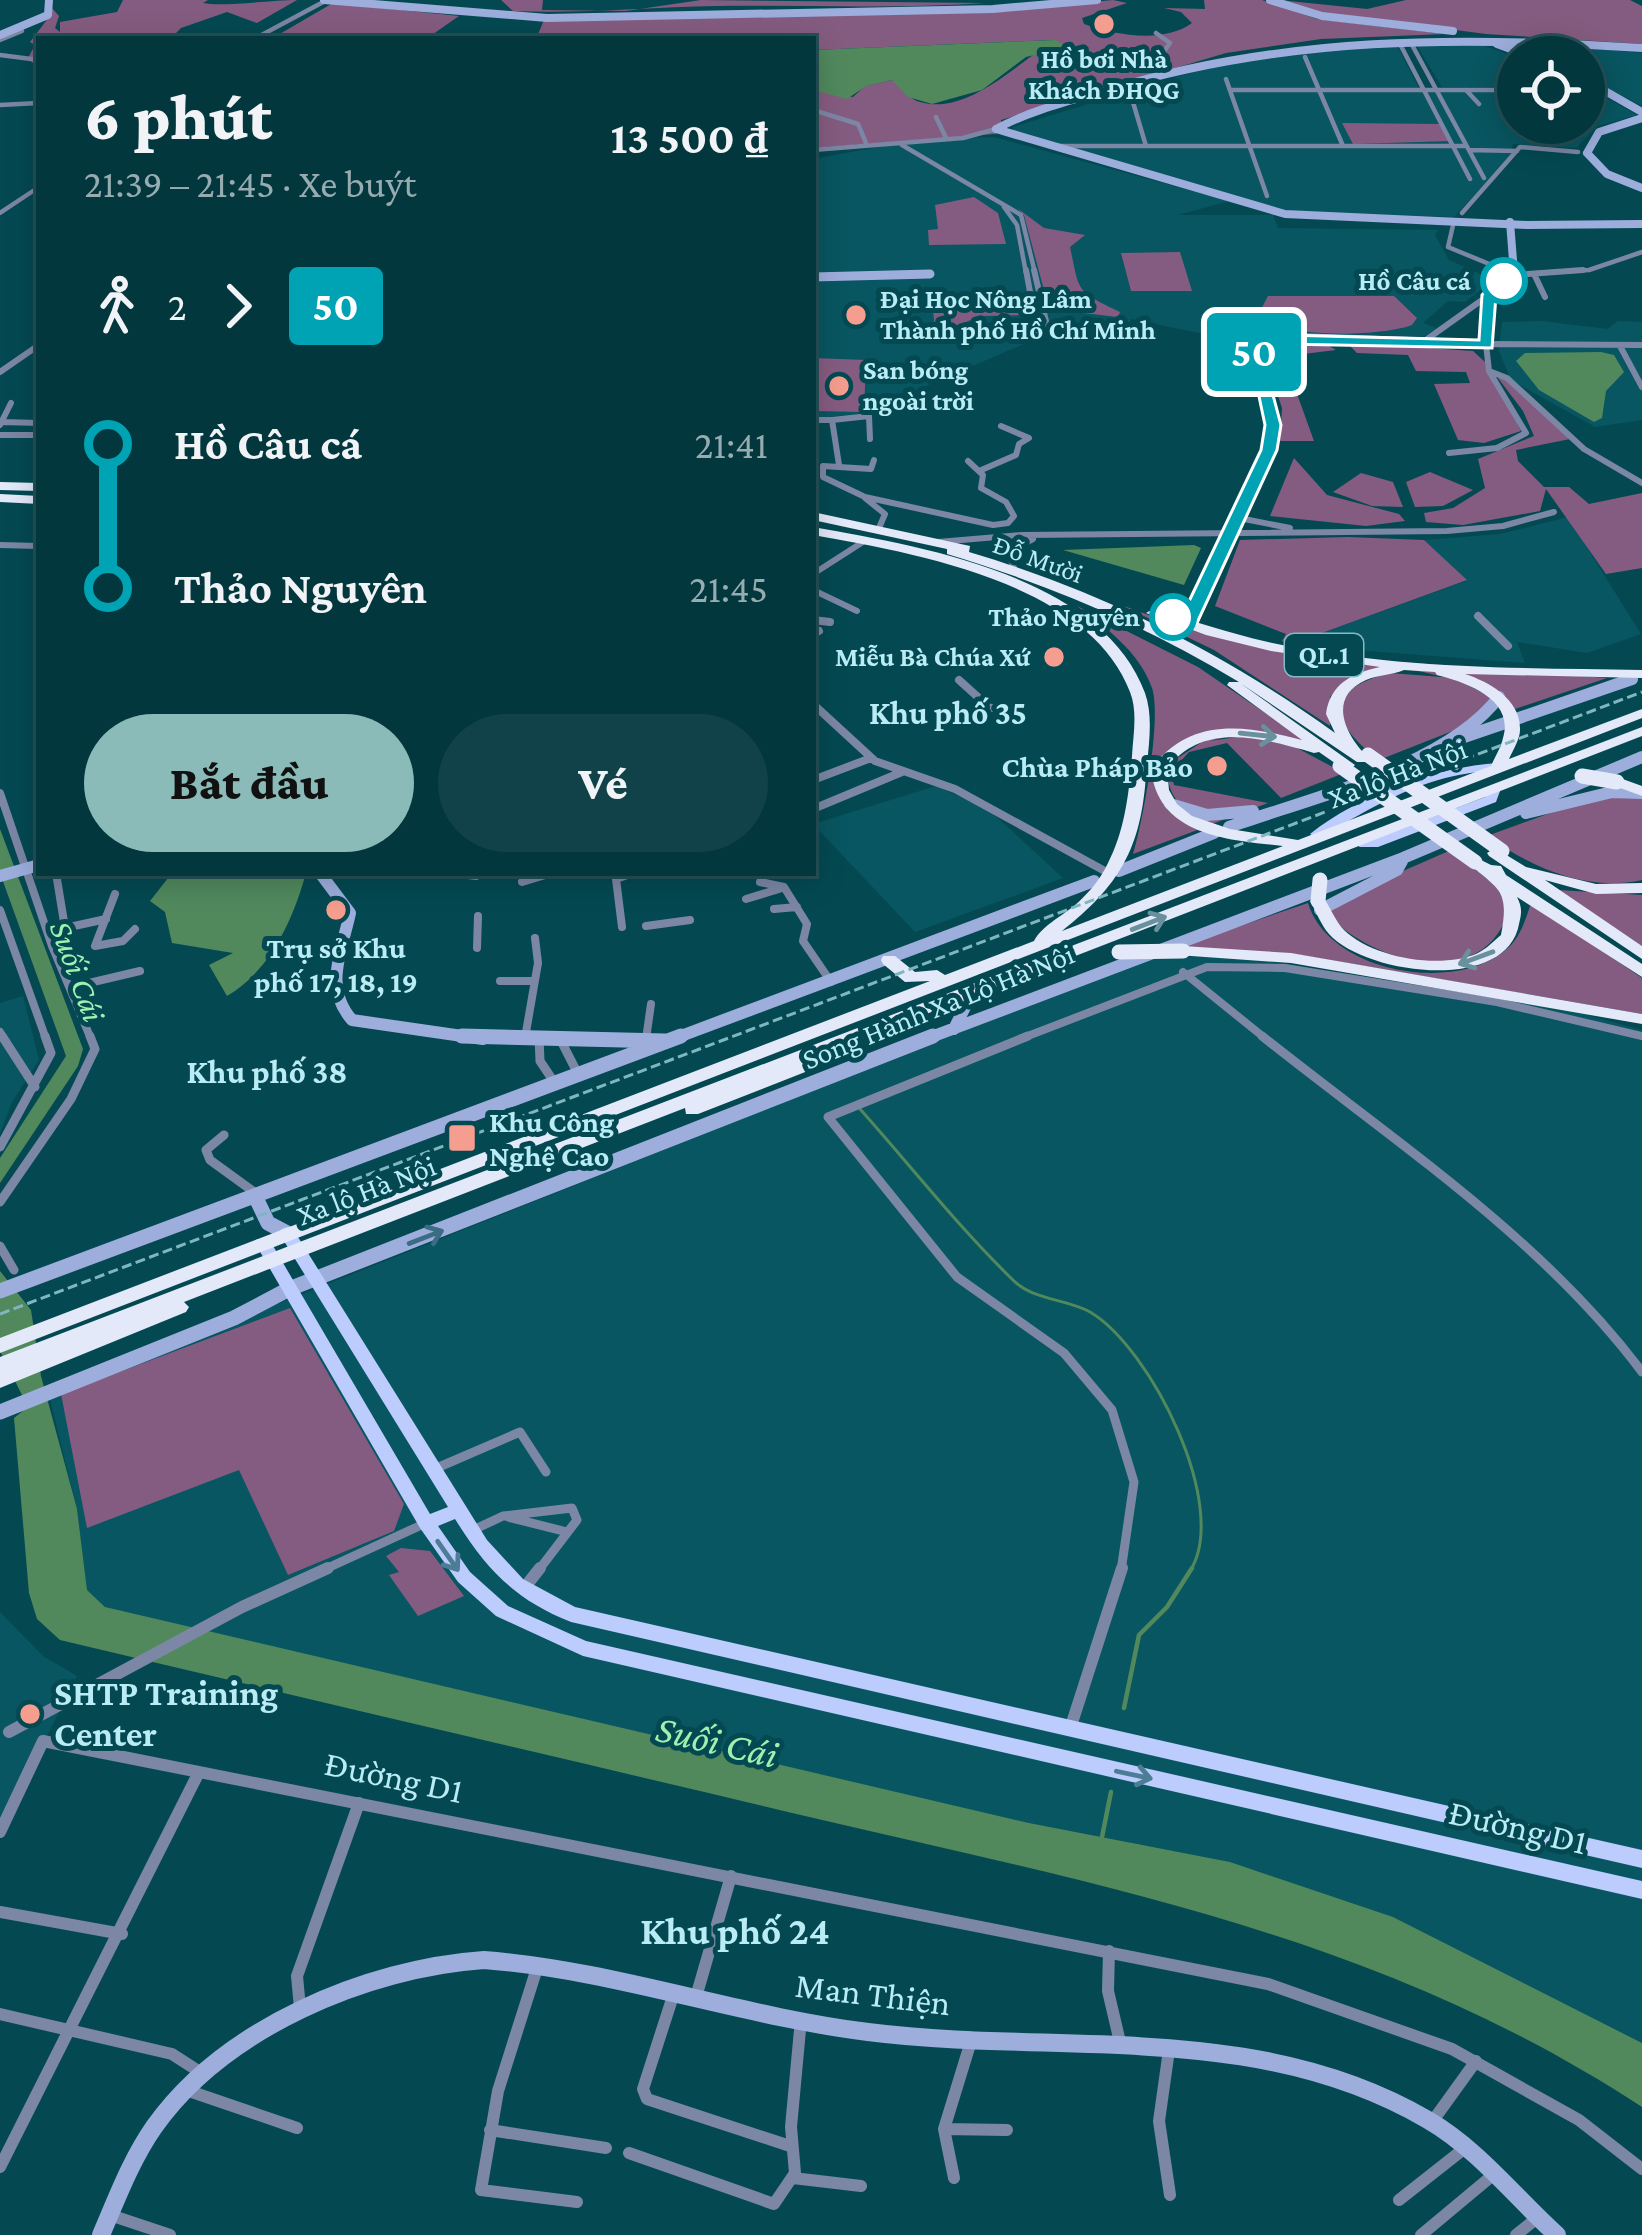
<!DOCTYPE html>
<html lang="vi">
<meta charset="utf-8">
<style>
:root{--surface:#03373e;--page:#114249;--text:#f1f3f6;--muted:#97acb0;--line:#245158;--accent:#8bbbb9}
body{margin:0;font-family:"Crimson Pro",serif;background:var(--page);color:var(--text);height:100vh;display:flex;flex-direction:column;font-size:45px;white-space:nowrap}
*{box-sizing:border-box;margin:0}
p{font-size:39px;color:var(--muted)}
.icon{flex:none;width:66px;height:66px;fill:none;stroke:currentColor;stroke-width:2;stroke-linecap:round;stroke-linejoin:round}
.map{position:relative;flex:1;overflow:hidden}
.side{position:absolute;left:36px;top:36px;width:780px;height:840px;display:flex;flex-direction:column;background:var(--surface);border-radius:0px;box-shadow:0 6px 30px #0003,0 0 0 3px var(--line)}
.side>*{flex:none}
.badge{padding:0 24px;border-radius:9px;font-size:42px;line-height:78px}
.tools{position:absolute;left:1497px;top:36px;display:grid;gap:24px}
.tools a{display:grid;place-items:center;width:108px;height:108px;border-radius:50%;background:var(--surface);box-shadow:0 6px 30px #0003,0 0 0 3px var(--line);font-size:60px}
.map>.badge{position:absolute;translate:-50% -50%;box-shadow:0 0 0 6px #fff}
.legs{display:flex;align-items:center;gap:18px;height:132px;padding:0 48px;font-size:39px}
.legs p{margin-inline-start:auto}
.summary{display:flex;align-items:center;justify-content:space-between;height:204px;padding:0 48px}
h1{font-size:66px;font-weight:800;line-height:90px}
.cta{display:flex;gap:24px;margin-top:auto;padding:24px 48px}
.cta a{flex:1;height:138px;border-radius:72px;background:var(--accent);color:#111;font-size:48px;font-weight:800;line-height:138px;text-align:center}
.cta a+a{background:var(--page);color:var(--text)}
ul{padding:0 48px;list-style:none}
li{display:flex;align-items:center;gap:42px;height:144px;font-size:45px}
li i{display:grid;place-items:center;width:18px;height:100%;margin:0 15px;background:currentColor}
li i::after{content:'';width:30px;height:30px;margin:-15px;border:9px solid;border-radius:50%;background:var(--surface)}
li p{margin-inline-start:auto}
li:first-child i{background:linear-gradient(#0000 50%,currentColor 0)}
li:last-child i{background:linear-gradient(currentColor 50%,#0000 0)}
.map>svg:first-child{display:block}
</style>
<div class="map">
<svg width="1642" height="2235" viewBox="0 0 1642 2235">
<rect width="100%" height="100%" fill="#044952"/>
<path fill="#085661" d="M1395 42 1421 92H1518V123H1584V92H1596L1637 115 1598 126 1576 148 1513 144 1510 157 1454 217 1287 212 1011 134 1013 127 1213 66Z
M1416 44 1482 45 1518 58V87H1442Z
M1564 46 1642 53V106L1584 76V57H1539L1511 47Z
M994 137 1229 201 1178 215H1273L1278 228 1438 230 1435 235 1449 260 1494 280 1465 302 1448 301 1423 323 1437 328 1423 337 1209 335 1131 319 1127 335 1037 333 1024 344 863 413 813 419V159L923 139Z
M1541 321 1608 329 1618 321 1642 322V420L1595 427 1511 380 1499 351 1502 322Z
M1568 517 1641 634 1587 653 1517 642 1525 663 1289 645 1466 581 1424 540 1500 534Z
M936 786 988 809 1063 878 915 932 813 824Z
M1234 955 1577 1012 1642 1030V2043L1393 1917 1230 1862 1029 1823 138 1618 105 1607 87 1590 77 1509 49 1395 1143 959Z
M23 996 39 1060 12 1102 0 1134V1003Z
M0 1612 43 1656 77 1676 0 1830Z"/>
<path fill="#855c81" d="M123 0H208L203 3C223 7 271 0 297 0L257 23 227 12 181 28 170 39H77L66 34 72 39H39V69L28 58 35 45 30 42 52 13 50 6 59 16 55 28 60 32V22L117 12Z
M501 0H543L542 10 626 11 701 0 985 3C896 9 806 5 716 6 648 7 581 14 513 11Z
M1113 0 1127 3 1082 18 1084 24C1115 35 1163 44 1192 23L1181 12 1164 8 1205 9 1204 0H1262L1317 19 1445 34 1321 39 1226 53 1001 120 1003 132 994 134 813 148V90L853 97 865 86 892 80C904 86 906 98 920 102 968 116 1018 62 1055 40L813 50V39H536L544 20 985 12Z
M1279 0 1367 9 1406 0H1630L1642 6V44L1486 34 1318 12Z
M333 3 459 16 426 39H271Z
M1342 123 1442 124 1451 141 1353 144Z
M974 197 998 213 1006 244 929 245 928 230 938 229 935 205Z
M1017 208 1044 228 1085 235 1070 247C1080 292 1074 290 1120 312L1118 317 1049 309 1024 215Z
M1180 252 1192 291H1131L1121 253Z
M1268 296H1394L1417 318 1412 325C1380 337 1281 339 1258 315Z
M932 303H1023L1029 315 981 316 953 327H935Z
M1280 341 1322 342 1336 350 1287 356 1289 376H1279L1292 380 1314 441H1280L1282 408 1264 352Z
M1356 343 1473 351 1485 362 1521 431 1484 443 1458 440 1434 384 1470 383 1466 372 1416 371 1408 355 1357 353 1350 346Z
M813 358 866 360 864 412 813 411Z
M1498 378H1507L1570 439 1516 450 1518 461 1544 487H1569L1589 504 1642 493V568L1606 574 1546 489 1540 511 1463 525 1426 522 1424 513 1453 508 1485 488 1478 459 1534 436 1523 411Z
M1294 458 1327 495 1399 514 1405 521 1366 526 1270 516Z
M1430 472 1473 490 1443 506 1415 507 1406 482Z
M1361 473 1393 482 1403 507 1372 506 1333 492Z
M1348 537 1424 540 1467 580 1289 645 1282 641 1286 634 1215 606 1240 540Z
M1121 605 1190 630 1287 653 1607 678 1515 709 1507 699C1456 680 1372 643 1330 697V726L1214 650Z
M1077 606 1198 667 1313 746 1255 731 1168 750 1154 772C1154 804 1176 814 1200 829L1133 854C1143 821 1162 718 1152 688 1139 651 1106 628 1077 606Z
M1390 673 1454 678 1493 698 1460 728 1379 760C1330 723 1322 690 1390 673Z
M1245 736 1295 747 1344 773 1281 798 1227 743 1189 752 1171 772 1174 785 1268 803 1212 824C1183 815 1166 796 1167 765L1202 742Z
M1614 790 1642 795V880C1585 892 1533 868 1487 836Z
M1451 850 1496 886 1509 910C1484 992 1380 965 1332 919L1330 903Z
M1558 890 1642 895V946Z
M1308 903C1329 971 1448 993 1502 953 1519 941 1524 924 1530 906H1536L1642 978V1014L1301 955 1178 947Z
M290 1308 404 1504 394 1531 288 1575 239 1470 87 1528 61 1394Z
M401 1548 430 1551 464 1596 418 1616 389 1575 399 1572 386 1556Z"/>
<path fill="#51895d" d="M1055 40 1069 47 1026 57 982 90 932 104 908 97 892 80 866 86 847 99 813 90V50Z
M1601 352 1614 355 1624 372 1606 391 1602 418 1594 422 1539 390 1516 361 1525 353Z
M1194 545 1201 548 1184 585 1063 550Z
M0 829 83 1049 78 1066 0 1183V1158L66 1056 0 873Z
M172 873H306C293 920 270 971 227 996L209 965 233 953 172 943 165 912 150 901Z
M0 1271 31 1310 41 1376 77 1509 87 1590 105 1607 1029 1823 1230 1862 1393 1917 1642 2043V2107C1384 1938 1113 1888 818 1819 565 1759 313 1700 60 1640L37 1619 29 1593 14 1418 28 1407 0 1351Z"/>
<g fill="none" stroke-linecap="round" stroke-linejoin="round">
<path stroke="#51895d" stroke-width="3" d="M860 1109C911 1166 959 1228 1014 1281 1033 1300 1067 1299 1090 1312 1150 1347 1231 1507 1190 1571"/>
<path stroke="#51895d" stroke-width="4.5" d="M1124 1708 1139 1635 1167 1607 1192 1568
M1102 1837 1111 1792"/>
<path stroke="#7c87a5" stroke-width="4.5" d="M1156 33 1170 43 1165 50
M254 39 327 0
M0 40 22 31
M0 55 39 60
M1305 57 1343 146
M1226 79 1267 196
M1127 82 1146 146
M1230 90H1518
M1466 90 1479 104
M1584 90H1605
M0 105 39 103
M813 110 858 124 866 143
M936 117 946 138
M902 145 1021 215 1035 273
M1058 146H1466
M813 150 963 138 996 129
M1469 150 1517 151
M1470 179 1400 44 1411 43 1484 178
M1004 207 1017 225 1026 273
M0 213 39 187
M1462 213 1520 147 1578 152
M1454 221 1448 247 1511 273
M1537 273 1589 270 1642 252"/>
<path stroke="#7c87a5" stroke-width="6" d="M1026 270 1037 330
M1034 270 1048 330
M1503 270 1512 274
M1528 274 1583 270
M1534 274 1545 297
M1423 342 1489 295
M1620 346 1642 387
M1489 371 1507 378 1584 449 1642 483
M0 372 39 345
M813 420H832L839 465
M832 420 869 416 870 439
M2 422 39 423
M0 425 11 403
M0 435H39
M1449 453 1497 448 1526 433 1489 371 1486 344 1642 345
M874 460 871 469 823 466V477L865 497 993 525 1008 523 1014 516 1006 502 981 488 983 475 968 461
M979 471 1016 455 1019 444 1029 438 1001 426
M865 498 885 514 879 528
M1234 517 1290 528
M938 542 1022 535 1447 531 1503 526 1554 512
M0 545 39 546
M1014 568 1008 552 1033 539
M813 574 866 540
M813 590 857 611"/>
<path stroke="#7c87a5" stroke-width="8" d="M1478 616 1508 646
M813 620 830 622
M813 634 819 631
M959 680 990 708H1002
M813 704 875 761 955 789 1103 870
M813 780 871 758
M0 793 52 946 91 1039
M813 809 902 772
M56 873 65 928 106 919
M451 873 476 876
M522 882 552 873
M760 882 784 887 807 924 803 941 831 982
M115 894 95 946 123 941 135 929
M746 899 779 889
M774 909 797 907
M0 910 46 1039
M646 926 690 920
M622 927 616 879 633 873
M477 948 478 916
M1183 972 1266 1039
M500 981H534
M72 987 140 971
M0 1032 4 1039
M525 1038 538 963 535 938
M646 1039 651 1004
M1020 1039 1207 967 1285 968 1497 1002 1642 1036"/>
<path stroke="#7c87a5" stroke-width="9" d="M2 1036 35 1087
M1028 1036 828 1117 957 1277 1064 1353 1112 1410 1134 1482 1121 1571
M1262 1036C1392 1140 1542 1238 1642 1372
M539 1037 540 1061 556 1085
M559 1037 578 1074
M224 1135 206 1150 210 1160 261 1197
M0 1147 51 1053 45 1036
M0 1202 71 1099 95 1049 90 1036
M0 1246 14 1270
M439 1467 520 1432 546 1472
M508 1517 567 1532
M471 1531 503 1516 572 1508 577 1520 538 1571
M321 1571 426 1523"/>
<path stroke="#7c87a5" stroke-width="12" d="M529 1582 540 1568
M1070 1729 1122 1568
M9 1732 242 1607 328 1568
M0 1832 43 1741 1268 1984 1452 2049 1579 2120 1642 2169
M0 1912 122 1934
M1109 1951 1108 1991 1120 2042
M538 1965 498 2091 481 2190 577 2202
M673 1996 643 2089 647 2099 790 2146
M696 1997 731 1876
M300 2008 297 1976 359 1803
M0 2014 172 2054 203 2074
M1169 2050 1159 2121 1170 2195
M186 2090 297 2128
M1432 2122 1476 2061
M944 2129 1007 2130
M490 2130 606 2148
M629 2153 774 2204 795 2173 791 2127 801 2019
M0 2167 199 1772
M793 2178 861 2186
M954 2178 944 2129 972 2038
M1399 2200 1465 2148
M110 2215 170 2235
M1421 2235 1493 2175
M1516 2235 1537 2218"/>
<path stroke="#9daedd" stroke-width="8" d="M324 0 547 18 993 9 1097 0
M1270 0 1322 16 1453 31
M0 35 48 15 49 0
M1497 44 1532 57
M1584 79 1642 112
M996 129C1031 110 1070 101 1108 90 1284 36 1460 36 1642 48
M996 129 1285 214 1527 225 1642 224
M1587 153 1599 132 1642 118
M1587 153 1607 174 1642 188
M1510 222 1514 273"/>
<path stroke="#9daedd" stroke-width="9" d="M813 277 930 274
M1486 344 1489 295 1518 270
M1253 348 1280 337 1486 344
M1193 613 1271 443 1273 425 1253 348"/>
<path stroke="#9daedd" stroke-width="12" d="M1187 626 1194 610
M1519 718 1632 679
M1464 737 1505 723
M1170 804 1207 815 1253 811
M1526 813 1612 792 1642 793
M1229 827C1310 798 1445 767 1499 697
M1119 871 1214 833
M320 873 350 913C342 951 323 987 352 1020L483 1039
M0 876 39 865
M1320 910 1397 870 1402 861
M954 1029 969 999
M673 1039 1094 881
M926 1039 1403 858 1642 757"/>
<path stroke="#9daedd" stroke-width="15" d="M462 1036 665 1041
M256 1198 268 1223 287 1233
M0 1291 681 1036
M0 1412 234 1318 289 1289 933 1036"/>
<path stroke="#9daedd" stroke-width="18" d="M101 2235C117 2198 131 2160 154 2127 224 2028 367 1968 484 1960 614 1970 739 2016 868 2032 1057 2056 1256 2019 1428 2120 1478 2149 1515 2197 1557 2235"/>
<path fill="#bbccfd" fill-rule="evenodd" d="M1498 763 1504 767 1502 770C1486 772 1470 772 1454 776 1407 786 1363 812 1322 837L1317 838 1310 834C1359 795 1436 767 1498 763Z
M1494 787 1500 791 1496 802 1378 847H1360L1353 843 1360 839 1372 840 1485 797 1489 788Z
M287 1227 293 1229 487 1540 523 1579 575 1607 1642 1850V1868L571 1622C514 1599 487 1570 455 1519L438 1526 470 1572 508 1606 586 1641 1642 1881V1899L583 1656 496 1616 458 1582 420 1528 255 1243 257 1239H269L430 1514 448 1507 279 1233 281 1229Z"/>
<path fill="#e3e9f8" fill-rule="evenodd" d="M0 482 39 483V491L0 490Z
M0 494 39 496V504L0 502Z
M813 512 970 546 969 552C1101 591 1223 652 1335 733L1326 714C1330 684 1352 673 1380 667L1271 651 1206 635 1146 613 1153 609C1191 620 1228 633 1268 642 1390 669 1517 668 1642 670V678L1465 674C1489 682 1521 699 1520 730 1520 739 1513 750 1509 759L1642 709V718L0 1353V1338L930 981 905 982 883 964 881 960 883 956H895L915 972 937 970 945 975 1034 941C1041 927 1060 917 1074 906 1088 894 1100 880 1108 863 1125 830 1129 793 1132 756 1133 736 1138 712 1130 692 1089 583 914 553 813 535V527C920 546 1102 576 1145 693 1154 718 1148 749 1146 775 1141 849 1119 886 1062 931L1283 846C1228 840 1158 836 1151 769 1190 716 1245 725 1302 740L1227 685 1229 682H1239C1147 626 1050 585 947 554V549L813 520ZM1404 670 1435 672 1437 675C1465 682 1515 699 1503 738 1501 747 1495 757 1491 766L1298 840 1230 829 1192 816 1177 804 1169 790 1167 769C1203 720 1264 739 1314 753L1319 752 1342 768H1352L1355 765 1240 683 1357 762H1367L1370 759C1347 738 1325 698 1366 680 1378 675 1392 675 1404 670Z
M1642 727V736L818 1056 826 1061 823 1065 698 1114H686L685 1108 184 1302 189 1307 186 1312 0 1388V1357Z
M1617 777 1642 786V796L1612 785 1609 782Z
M1495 848 1526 867 1596 884 1642 883V893L1596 894 1545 880 1642 946V959L1489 856 1487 853Z
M1475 857 1491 865 1501 866 1506 875 1642 964V977L1517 897C1522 907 1522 912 1519 924 1507 993 1366 975 1329 934 1321 925 1316 911 1310 901L1318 896 1324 898C1330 907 1336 922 1344 930 1373 958 1441 970 1478 953 1486 949 1494 941 1501 935 1510 888 1498 890 1467 862Z
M1183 946 1291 953 1642 1014V1024L1291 963 1177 955 1175 951 1177 947Z"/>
<path stroke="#7fb7c0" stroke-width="3" stroke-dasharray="10 4.5" stroke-linecap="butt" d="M0 1314 1642 692"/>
<path stroke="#e3e9f8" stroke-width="15" d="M1368 755 1502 851
M1340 766 1475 862
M1582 776 1617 782
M1318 901 1320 880
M1119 952 1183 951"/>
</g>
<defs><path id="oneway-shaft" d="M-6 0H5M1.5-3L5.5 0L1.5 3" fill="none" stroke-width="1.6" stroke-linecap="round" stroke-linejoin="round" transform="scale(3)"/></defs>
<g stroke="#68919d">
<use href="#oneway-shaft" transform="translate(1258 735) rotate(6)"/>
<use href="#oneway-shaft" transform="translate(1149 923) rotate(-21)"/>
<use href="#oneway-shaft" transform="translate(1476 958) rotate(160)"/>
</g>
<use stroke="#3a6c83" href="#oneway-shaft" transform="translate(426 1237) rotate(-21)"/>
<g stroke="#4d7d96">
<use href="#oneway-shaft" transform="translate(448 1556) rotate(55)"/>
<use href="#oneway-shaft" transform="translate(1134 1775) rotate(12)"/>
</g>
<path fill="#00a3b4" stroke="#fff" stroke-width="3" d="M1499 278 1511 281 1496 296 1492 348 1284 344 1261 350 1281 425 1277 450 1197 623 1188 629 1167 621V613L1183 614 1261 450 1265 425 1248 344 1283 335 1479 340 1482 295Z"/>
<g fill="#f59d8e" stroke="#044952" stroke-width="4.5">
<circle cx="1104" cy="24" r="12"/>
<circle cx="856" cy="315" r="12"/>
<circle cx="839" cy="386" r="12"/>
<circle cx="1054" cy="657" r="12"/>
<circle cx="1217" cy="766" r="12"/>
<circle cx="336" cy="910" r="12"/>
<rect x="447" y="1123" width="30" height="30" rx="6"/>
<circle cx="30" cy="1714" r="12"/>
</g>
<g fill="#fff" stroke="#00a3b4" stroke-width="6">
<circle cx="1504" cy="281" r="21"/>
<circle cx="1173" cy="617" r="21"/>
</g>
<g text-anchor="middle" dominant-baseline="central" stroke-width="10" stroke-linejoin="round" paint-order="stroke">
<g font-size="27" font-weight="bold" fill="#baecf5" stroke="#044952" text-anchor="start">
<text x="1104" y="59" text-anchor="middle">Hồ bơi Nhà<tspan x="1104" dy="31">Khách ĐHQG</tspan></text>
<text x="880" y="299">Đại Học Nông Lâm<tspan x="880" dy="31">Thành phố Hồ Chí Minh</tspan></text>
<text x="863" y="370">San bóng<tspan x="863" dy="31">ngoài trời</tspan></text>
<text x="1030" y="657" text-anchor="end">Miễu Bà Chúa Xứ</text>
</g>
<g font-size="27" font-weight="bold" fill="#baecf5" stroke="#044952" text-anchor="end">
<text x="1471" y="281">Hồ Câu cá</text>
<text x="1140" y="617">Thảo Nguyên</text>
</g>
<g font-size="27" fill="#baecf5" stroke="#044952">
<text transform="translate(1038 559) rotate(20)">Đỗ Mười</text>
</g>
<rect fill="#044952" stroke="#83bbc4" stroke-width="3" x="1285" y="634" width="78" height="42" rx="9"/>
<g font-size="27" font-weight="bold" fill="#baecf5">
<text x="1324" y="655">QL.1</text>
</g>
<g font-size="30" font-weight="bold" fill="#baecf5" stroke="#044952" text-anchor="end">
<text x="1193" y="766">Chùa Pháp Bảo</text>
<text x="336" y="947" text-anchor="middle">Trụ sở Khu<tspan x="336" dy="34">phố 17, 18, 19</tspan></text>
<text x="489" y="1121" text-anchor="start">Khu Công<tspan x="489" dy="34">Nghệ Cao</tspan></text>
</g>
<g font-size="30" fill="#baecf5" stroke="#044952">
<text transform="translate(1397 773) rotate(-21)">Xa lộ Hà Nội</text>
<text transform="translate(938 1006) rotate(-22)">Song Hành Xa Lộ Hà Nội</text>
<text transform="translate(366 1190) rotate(-21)">Xa lộ Hà Nội</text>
</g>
<g font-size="33" font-weight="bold" fill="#baecf5" stroke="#044952">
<text x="948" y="712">Khu phố 35</text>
<text x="267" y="1071">Khu phố 38</text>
</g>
<g font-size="33" font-style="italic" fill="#9ff1b0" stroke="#044952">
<text transform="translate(78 971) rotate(70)">Suối Cái</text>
</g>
<g font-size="36" font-weight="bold" fill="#baecf5" stroke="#044952" text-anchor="start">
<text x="54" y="1693">SHTP Training<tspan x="54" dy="41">Center</tspan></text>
</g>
<g font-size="36" fill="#baecf5" stroke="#044952">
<text transform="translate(394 1777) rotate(12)">Đường D1</text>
<text transform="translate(1518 1827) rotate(13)">Đường D1</text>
<text transform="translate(873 1994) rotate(7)">Man Thiện</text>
</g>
<g font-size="39" font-style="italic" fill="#9ff1b0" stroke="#044952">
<text transform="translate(717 1741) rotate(13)">Suối Cái</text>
</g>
<g font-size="39" font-weight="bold" fill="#baecf5" stroke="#044952">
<text x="735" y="1930">Khu phố 24</text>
</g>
</g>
</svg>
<div class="tools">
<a><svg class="icon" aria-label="locate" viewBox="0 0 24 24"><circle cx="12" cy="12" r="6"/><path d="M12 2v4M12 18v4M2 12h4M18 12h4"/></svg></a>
</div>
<b class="badge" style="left:1254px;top:352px;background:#00a3b4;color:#fff">50</b>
<section class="side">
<div class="summary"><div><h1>6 phút</h1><p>21:39 – 21:45 · Xe buýt</p></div><b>13 500 ₫</b></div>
<div class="legs"><svg class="icon" aria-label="walk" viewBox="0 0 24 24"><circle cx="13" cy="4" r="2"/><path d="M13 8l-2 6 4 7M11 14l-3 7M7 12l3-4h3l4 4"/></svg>2<svg class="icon" aria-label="forward" viewBox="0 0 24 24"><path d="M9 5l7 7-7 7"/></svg><b class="badge" style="background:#00a3b4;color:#fff">50</b></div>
<ul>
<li><i style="color:#00a3b4"></i><b>Hồ Câu cá</b><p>21:41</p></li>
<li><i style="color:#00a3b4"></i><b>Thảo Nguyên</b><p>21:45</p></li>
</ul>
<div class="cta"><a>Bắt đầu</a><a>Vé</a></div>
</section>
</div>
